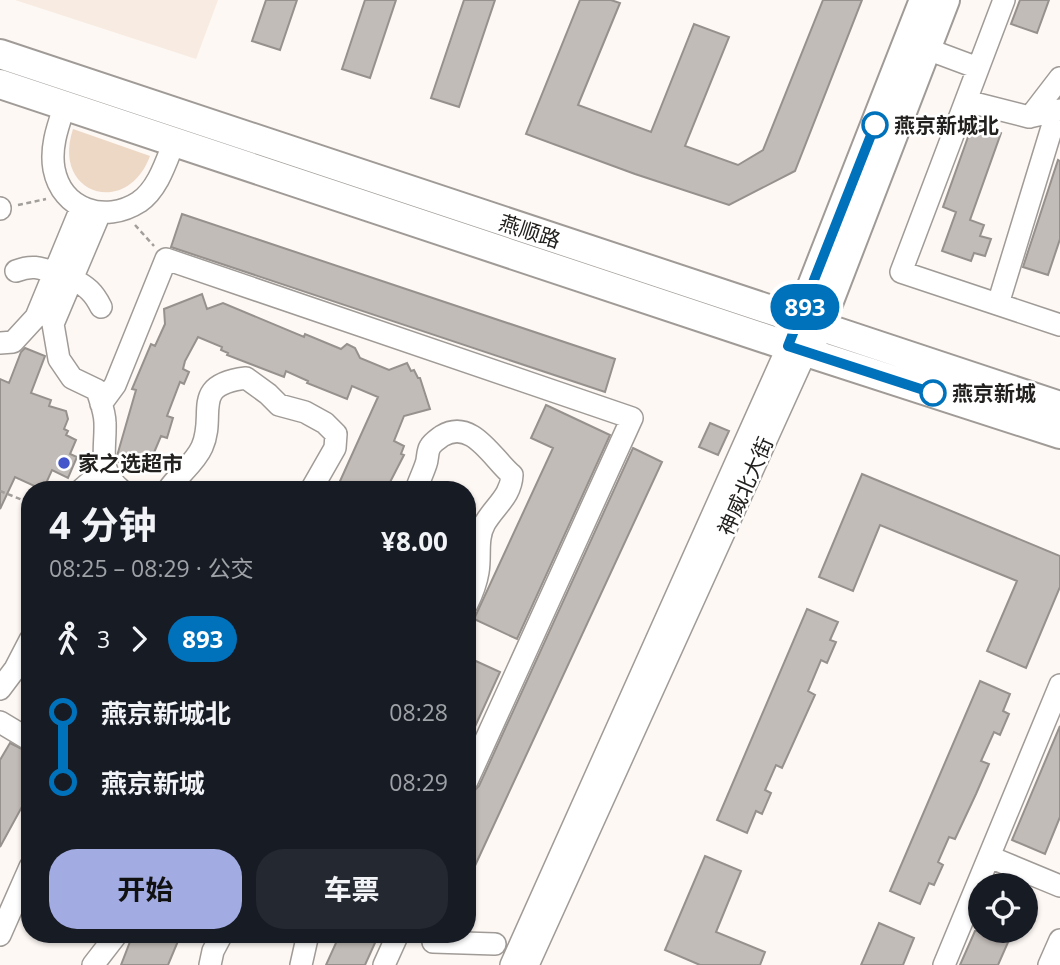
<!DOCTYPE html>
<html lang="zh">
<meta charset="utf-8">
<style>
:root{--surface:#171b24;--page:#242831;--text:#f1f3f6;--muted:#9ea1a6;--accent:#a3ace2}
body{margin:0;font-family:"Open Sans","Noto Sans SC",sans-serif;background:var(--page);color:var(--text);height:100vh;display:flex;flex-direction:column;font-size:26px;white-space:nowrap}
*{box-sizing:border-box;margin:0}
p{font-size:23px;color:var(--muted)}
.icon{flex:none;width:38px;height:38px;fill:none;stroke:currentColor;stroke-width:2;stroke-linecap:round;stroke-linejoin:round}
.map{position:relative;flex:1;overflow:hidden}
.sheet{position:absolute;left:21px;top:481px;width:455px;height:462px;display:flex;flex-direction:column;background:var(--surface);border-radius:28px;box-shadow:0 2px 5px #0004}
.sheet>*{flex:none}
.badge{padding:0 14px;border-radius:23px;font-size:24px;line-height:46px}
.tools{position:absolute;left:968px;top:873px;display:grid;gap:14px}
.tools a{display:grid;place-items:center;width:70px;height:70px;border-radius:50%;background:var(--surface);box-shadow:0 2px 5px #0004;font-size:35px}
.map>.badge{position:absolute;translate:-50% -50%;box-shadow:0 0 0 4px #fff}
.legs{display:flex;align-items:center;gap:10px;height:77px;padding:0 28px;font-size:23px}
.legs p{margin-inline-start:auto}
.headline{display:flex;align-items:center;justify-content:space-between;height:119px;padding:0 28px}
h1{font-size:38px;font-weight:700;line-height:52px}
.cta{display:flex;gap:14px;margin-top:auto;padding:14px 28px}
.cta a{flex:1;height:80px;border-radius:28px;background:var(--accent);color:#111;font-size:28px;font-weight:700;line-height:80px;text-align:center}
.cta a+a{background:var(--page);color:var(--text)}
ul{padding:0 28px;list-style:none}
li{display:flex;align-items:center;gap:24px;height:70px;font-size:26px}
li i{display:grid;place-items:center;width:10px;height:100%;margin:0 9px;background:currentColor}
li i::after{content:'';width:18px;height:18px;margin:-9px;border:5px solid;border-radius:50%;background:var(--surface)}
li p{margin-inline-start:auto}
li:first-child i{background:linear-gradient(#0000 50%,currentColor 0)}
li:last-child i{background:linear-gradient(currentColor 50%,#0000 0)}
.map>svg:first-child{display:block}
</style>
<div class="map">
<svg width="1060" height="965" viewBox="0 0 1060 965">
<rect width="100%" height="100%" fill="#fdf8f4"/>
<path fill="#f8ece2" d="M15 0H218L196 59Z"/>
<path fill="#edd7c5" d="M73 129 150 156C127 218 51 195 73 129Z"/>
<path fill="#c2bcb8" stroke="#96918d" stroke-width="2" d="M266 0H297L280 50 252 41Z
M365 0H396L370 78 342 69Z
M464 0H495L459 107 431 98Z
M580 0H611L620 3 578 105 651 132 694 24 729 37 685 146 738 165 763 150 823 0H862L795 171 729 205 635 174 526 134Z
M1020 0H1049L1037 33 1011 24Z
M973 123 1001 133 970 220 984 225 980 236 991 239 985 256 974 253 971 261 942 251 956 212 943 207Z
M1058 160 1060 161V239L1048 275 1023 267Z
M182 214 615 359 605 392 171 247Z
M202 294 207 309 223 303 304 337 305 334 341 349 347 344 355 348 360 358 389 370 407 363 411 371 414 370 418 378H420L430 409 404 416 394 441 404 446 401 454 404 455 386 490H336L378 397 352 386 347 399 307 383 308 381 286 371 284 377 227 355 228 353 221 350 222 347 198 337 185 361 183 369 189 372 184 384 180 382 167 416 173 418 167 438 161 436 153 455 156 460 155 466 148 470 118 462 117 456 136 390 132 389 151 344 155 346 165 324 164 309Z
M25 348 45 356 31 393 51 400 49 406 66 411 68 419 64 429 68 431 66 435 76 440 70 454 77 457 68 478 52 470 43 490 15 477 0 509V379L9 383 21 352Z
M546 405 610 435 517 639 474 619 553 448 531 438Z
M710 423 729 431 718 455 699 447Z
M633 448 662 462 467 883V803L472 793 479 786Z
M862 474 1060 556V587L1026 668 987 651 1017 581 880 525 853 591 819 577Z
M807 609 838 622 830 640 836 642 827 663 821 660 808 691 815 695 782 768 776 765 765 790 771 793 762 814 756 811 747 833 717 820Z
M467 657 500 672 467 744Z
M980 681 1010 694 1003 711 1009 714 1000 735 994 732 981 761 989 764 976 794 955 839 949 837 938 862 943 865 934 885 929 883 920 904 890 891Z
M1060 726V817L1045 854 1012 840Z
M10 743 30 753V792L0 847V760Z
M705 856 741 871 716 932 765 952 760 965H700L665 950Z
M879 923 914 938 903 965H861Z
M975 931H1013L998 965H960Z
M133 934H181L168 965H121Z
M340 934H379L365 965H326Z"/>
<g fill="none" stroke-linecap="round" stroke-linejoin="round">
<defs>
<path id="minor" d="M1004 0 901 272 1060 325
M927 49 978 68
M966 101 1029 117 1060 110
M65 105C58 126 50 147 54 169 62 210 105 224 139 202 158 189 166 162 174 142
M1030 117 1060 78
M0 208V209
M100 213 53 324 59 359 72 378 97 390C100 400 105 412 105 423 106 450 97 470 121 490
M16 271C31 265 40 267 54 273
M72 279C87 286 94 293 101 307
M998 304 1057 111
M0 343 13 342 36 317 81 208
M101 404 115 385 166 259 632 418 467 781
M81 490 105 469
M168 490C178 475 195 463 202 447 217 414 189 385 246 378L268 394 279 405 305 412 325 423 336 434 335 448 311 490
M416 490C419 481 423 473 426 464 428 459 427 452 430 447 432 443 438 439 442 436 472 418 492 458 512 475 511 496 495 506 485 523 476 539 481 555 478 572 476 584 472 594 467 604
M0 689 15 669 30 640
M0 722 30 740
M990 857 1060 886
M0 935 30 867
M433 942 495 944
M93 965 117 934
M210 965 213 951 222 934
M301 965 308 934
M384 965 398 934
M511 965 788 346
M528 965 806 352
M944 965 1060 685
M1049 965 1060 940"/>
<path id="major" d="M0 54 1060 406
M0 84 788 346 1060 434
M792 337 924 0
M811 343 819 327 945 0"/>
</defs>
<use href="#minor" stroke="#a09b97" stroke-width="24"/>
<use href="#major" stroke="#a09b97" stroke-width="32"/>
<path stroke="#a29e9b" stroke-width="2.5" stroke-dasharray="5 3.5" stroke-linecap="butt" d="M18 205 46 199
M135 225 154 246
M0 491 30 503"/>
<use href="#minor" stroke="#fff" stroke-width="21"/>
<use href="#major" stroke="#fff" stroke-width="28"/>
</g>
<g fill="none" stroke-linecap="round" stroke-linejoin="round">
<defs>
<path id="line-1" d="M875 125 788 346 933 393"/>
</defs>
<use href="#line-1" stroke="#fff" stroke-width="16"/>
<use href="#line-1" stroke="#0072bc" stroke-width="10"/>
</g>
<g fill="#fff" stroke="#0072bc" stroke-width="3.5">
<circle cx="875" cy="125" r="12"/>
<circle cx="933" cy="393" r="12"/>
</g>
<circle fill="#4456ca" stroke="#fff" stroke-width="2.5" cx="64" cy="463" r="7"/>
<g text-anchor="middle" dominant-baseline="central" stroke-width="5" stroke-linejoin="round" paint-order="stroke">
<g font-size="21" font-weight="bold" fill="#23211f" stroke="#fff" text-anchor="start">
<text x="894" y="125">燕京新城北</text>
<text x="952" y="393">燕京新城</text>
</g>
<g font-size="21" fill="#23211f" stroke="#fff">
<text transform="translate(530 231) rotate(18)">燕顺路</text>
<text transform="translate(745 486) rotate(-66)">神威北大街</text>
</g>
<g font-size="21" font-weight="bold" fill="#23211f" stroke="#fff" text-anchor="start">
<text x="78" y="463">家之选超市</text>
</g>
</g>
</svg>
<div class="tools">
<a><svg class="icon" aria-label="locate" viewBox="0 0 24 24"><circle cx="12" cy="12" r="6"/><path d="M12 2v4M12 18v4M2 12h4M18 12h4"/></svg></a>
</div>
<b class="badge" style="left:805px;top:307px;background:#0072bc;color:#fff">893</b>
<section class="sheet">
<div class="headline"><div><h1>4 分钟</h1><p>08:25 – 08:29 · 公交</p></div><b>¥8.00</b></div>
<div class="legs"><svg class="icon" aria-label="walk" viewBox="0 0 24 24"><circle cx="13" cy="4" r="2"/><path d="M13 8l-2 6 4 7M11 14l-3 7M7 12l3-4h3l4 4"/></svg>3<svg class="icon" aria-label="forward" viewBox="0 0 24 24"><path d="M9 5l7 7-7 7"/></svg><b class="badge" style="background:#0072bc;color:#fff">893</b></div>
<ul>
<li><i style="color:#0072bc"></i><b>燕京新城北</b><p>08:28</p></li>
<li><i style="color:#0072bc"></i><b>燕京新城</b><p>08:29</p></li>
</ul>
<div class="cta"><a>开始</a><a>车票</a></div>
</section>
</div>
